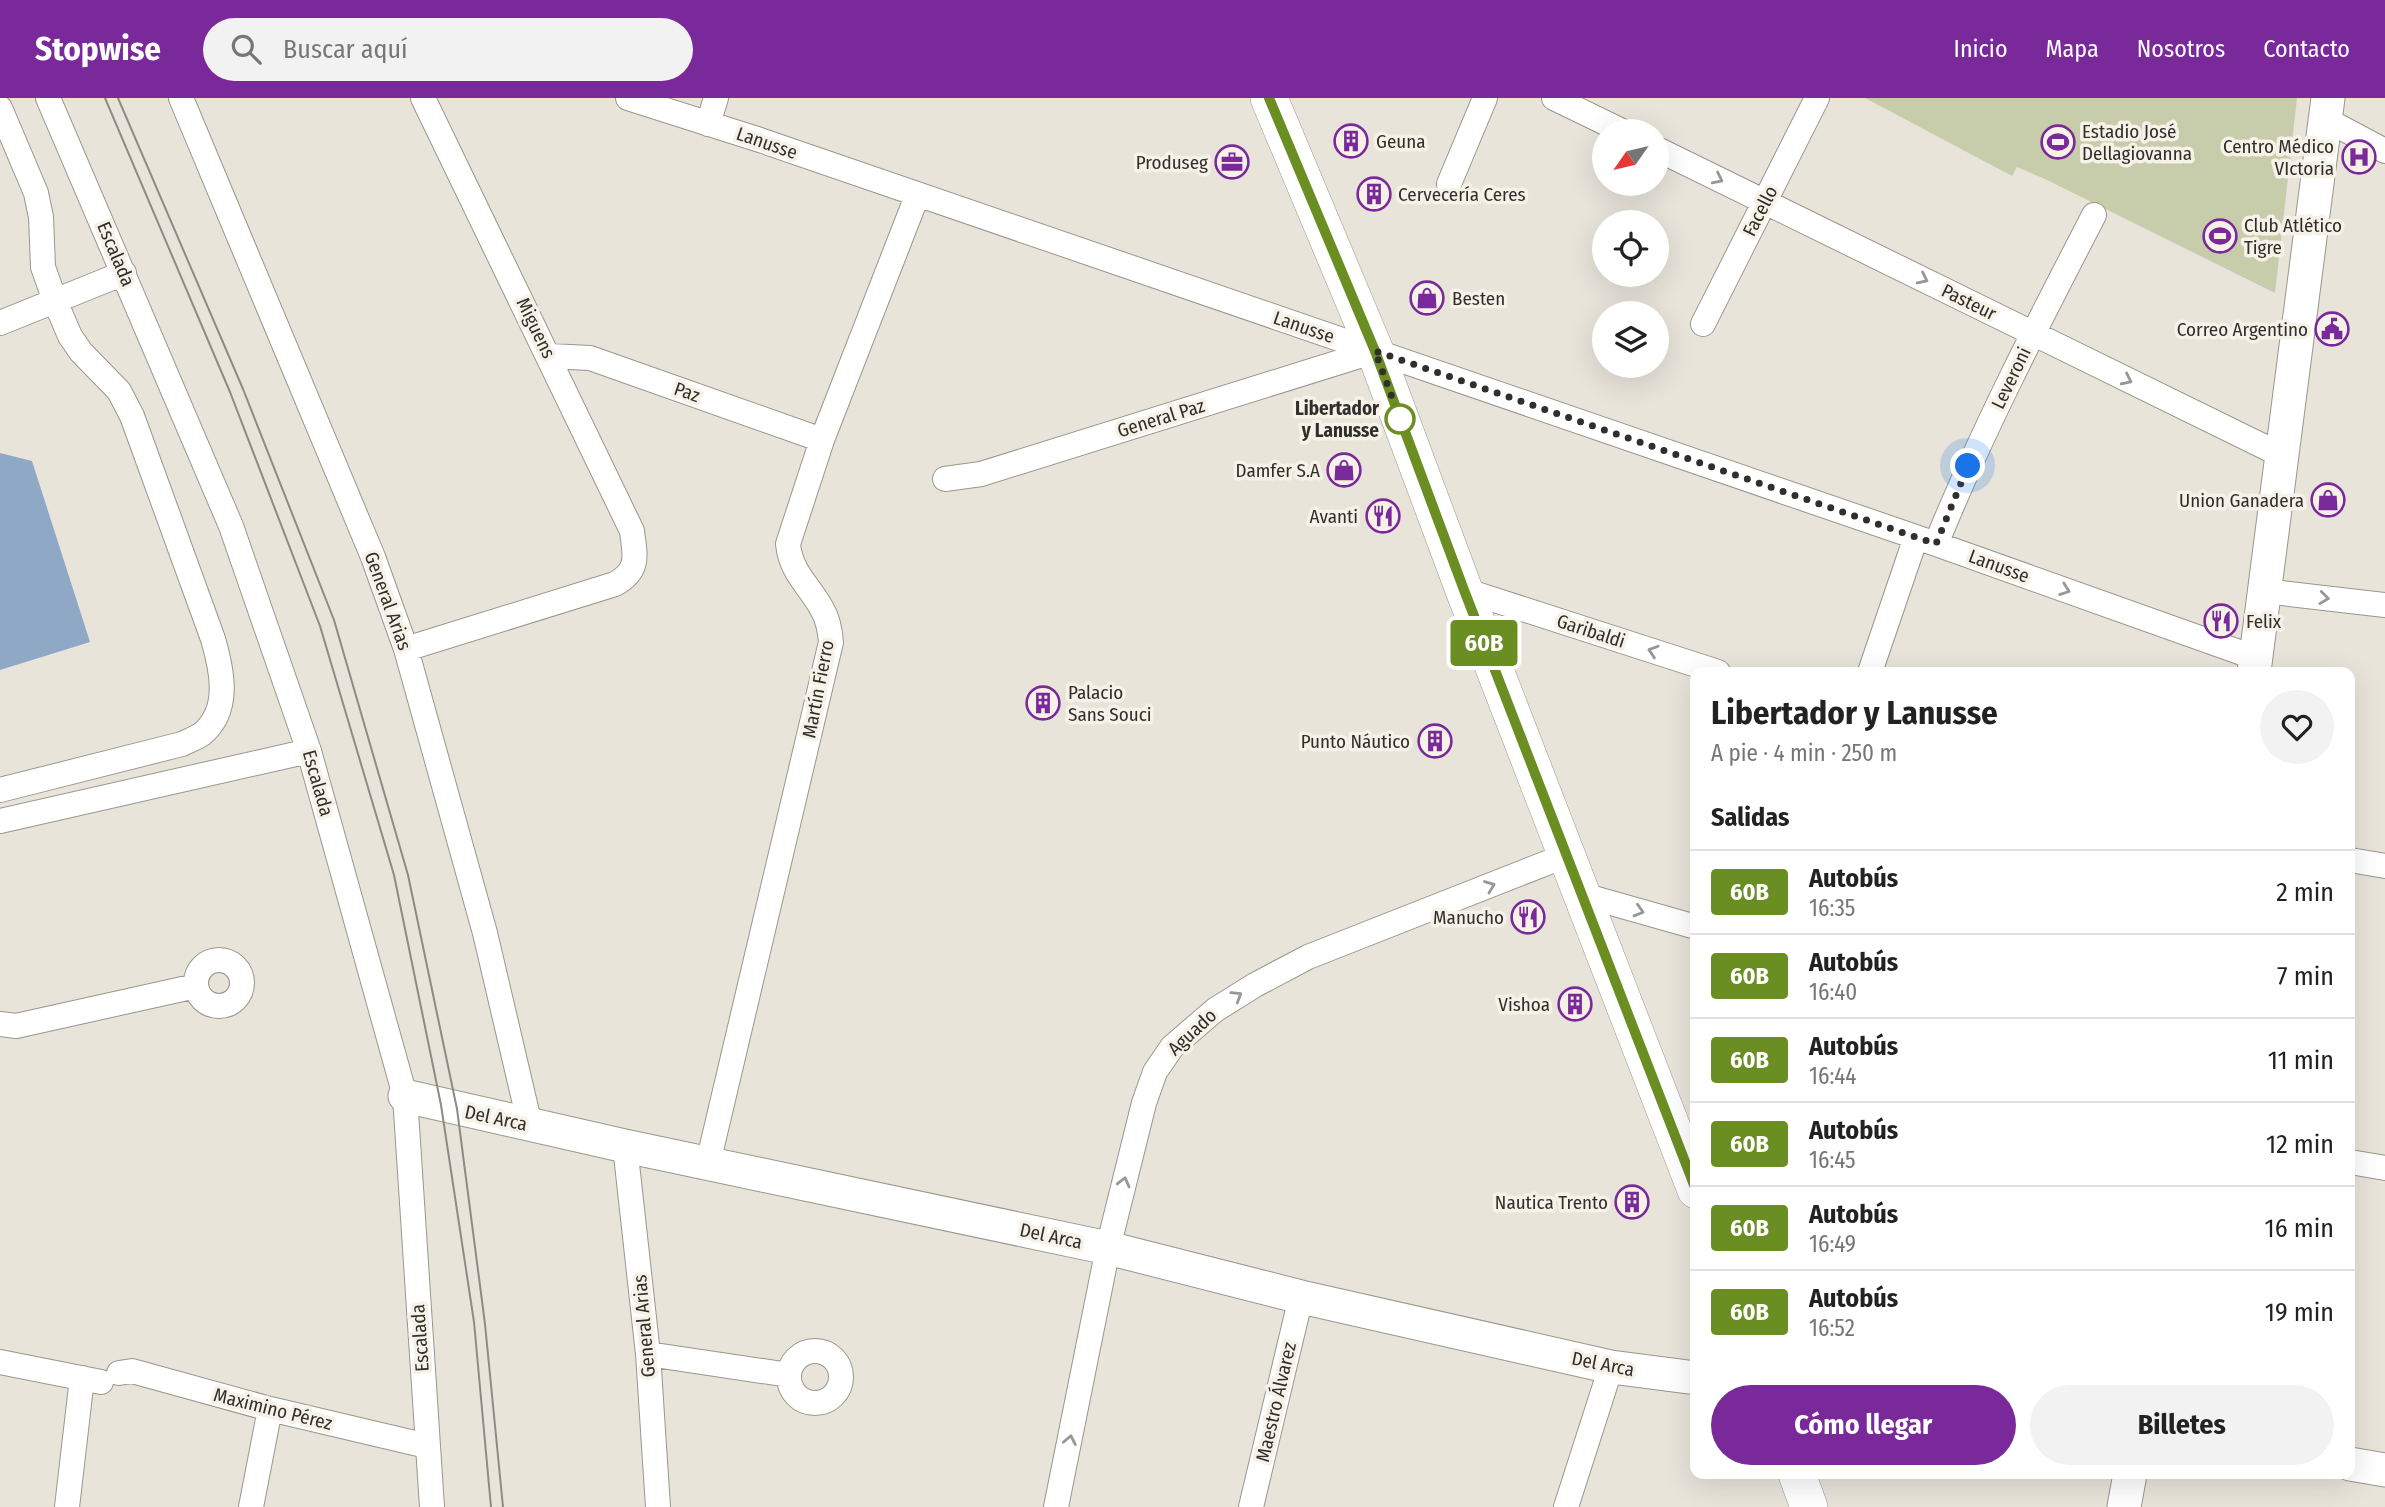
<!DOCTYPE html>
<html lang="es">
<meta charset="utf-8">
<style>
:root{--surface:#fff;--page:#f2f2f2;--text:#222;--muted:#767676;--line:#e0e0e0;--accent:#7a299a}
body{margin:0;font-family:"Fira Sans Condensed",sans-serif;background:var(--page);color:var(--text);height:100vh;display:flex;flex-direction:column;font-size:26px;white-space:nowrap}
*{box-sizing:border-box;margin:0}
p{font-size:23px;color:var(--muted)}
.icon{flex:none;width:38px;height:38px;fill:none;stroke:currentColor;stroke-width:2;stroke-linecap:round;stroke-linejoin:round}
.map{position:relative;flex:1;overflow:hidden}
.side{position:absolute;left:1690px;top:569px;width:665px;height:812px;display:flex;flex-direction:column;background:var(--surface);border-radius:14px;box-shadow:0 7px 28px #0002}
.side>*{flex:none}
.badge{padding:0 14px;border-radius:5px;font-size:24px;line-height:46px}
.needle{width:46px;rotate:236deg}
.fabs{position:absolute;left:1592px;top:21px;display:grid;gap:14px}
.fabs a{display:grid;place-items:center;width:77px;height:77px;border-radius:50%;background:var(--surface);box-shadow:0 7px 28px #0002;font-size:35px}
.you{position:absolute;width:35px;height:35px;margin:-18px;border:5px solid #fff;border-radius:50%;background:#1a73e8;box-shadow:0 0 0 10px #1a73e833}
.map>.badge{position:absolute;translate:-50% -50%;box-shadow:0 0 0 4px #fff}
h2{padding:0 21px;font-size:26px;line-height:63px}
.round{display:grid;place-items:center;flex:none;width:74px;height:74px;border-radius:37px;background:var(--page)}
.summary{display:flex;align-items:center;justify-content:space-between;height:119px;padding:0 21px}
h1{font-size:33px;font-weight:700;line-height:52px}
.primary-button{display:flex;gap:14px;margin-top:auto;padding:14px 21px}
.primary-button a{flex:1;height:80px;border-radius:42px;background:var(--accent);color:#fff;font-size:28px;font-weight:700;line-height:80px;text-align:center}
.primary-button a+a{background:var(--page);color:var(--text)}
ul{padding:0;list-style:none}
li{display:flex;align-items:center;gap:21px;height:84px;padding:0 21px;border-top:2px solid var(--line)}
li div{flex:1}
li b{display:block;font-size:26px}
li em{font-style:normal}
li .badge{min-width:77px;font-weight:700;text-align:center}
header{display:flex;align-items:center;gap:42px;box-sizing:border-box;height:98px;padding:0 35px;background:var(--accent);color:#fff}
header strong{font-size:33px}
nav{display:flex;gap:38px;margin-inline-start:auto;font-size:24px}
.search{width:490px;height:63px;background:var(--page);display:flex;align-items:center;gap:18px;box-sizing:border-box;padding:0 24px;border-radius:38px;color:var(--muted);font-size:26px}
.map>svg:first-child{display:block}
</style>
<header>
<strong>Stopwise</strong>
<div class="search"><svg class="icon" aria-label="search" viewBox="0 0 24 24"><circle cx="10" cy="10" r="6"/><path d="M15 15l6 6"/></svg>Buscar aquí</div>
<nav><a>Inicio</a><a>Mapa</a><a>Nosotros</a><a>Contacto</a></nav>
</header>
<div class="map">
<svg width="2385" height="1409" viewBox="0 0 2385 1409">
<rect width="100%" height="100%" fill="#e8e4da"/>
<path fill="#c7ccab" d="M1865 0H2297L2275 195 2045 81 2017 69 2012 78Z"/>
<path fill="#8ea8c5" d="M0 355 32 363 90 544 0 572Z"/>
<g fill="none" stroke-linecap="round" stroke-linejoin="round">
<defs>
<path id="street" d="M48 0 231 428 309 653 405 998 432 1409
M181 0 373 459 406 551 485 835 530 1027
M628 0 760 42 1936 446 2256 560
M1554 0 1622 33
M0 10 36 95 41 119 43 169 55 203 70 238 81 254 119 293 132 318 213 541C222 572 231 612 202 636 196 640 188 643 182 646L0 692
M2325 21 2385 53
M708 26 716 0
M1657 51 2281 357
M1449 86 1485 0
M0 225 124 175
M1703 226 1817 0
M550 258 590 260 822 342
M945 381 981 376 1375 253
M1936 446C1982 333 2038 225 2094 117
M1464 492 1718 574
M2264 493 2385 507
M406 551 615 486C640 472 635 458 632 433L423 0
M1870 574 1916 439
M0 723 309 653
M2350 762 2385 768
M1583 797 1696 829
M196 885a23 23 0 1 1 46 0a23 23 0 1 1-46 0Z
M0 926 16 928 196 888
M625 1048 648 1256 658 1409
M2350 1064 2385 1070
M708 1065 831 544C830 532 828 521 822 511 809 487 791 475 788 446L822 342 917 98
M789 1279a26 26 0 1 1 52 0a26 26 0 1 1-52 0Z
M648 1256 789 1277
M0 1264 101 1284
M119 1275 132 1273 270 1311 427 1348
M67 1409 82 1280
M251 1409 270 1311
M1056 1409 1108 1150 1144 1005 1155 974 1172 949 1215 912 1255 887 1308 859 1567 757
M1251 1409 1301 1199
M1566 1409 1611 1269"/>
<path id="secondary" d="M2254 574 2328 0
M405 998 625 1048 1108 1150 1301 1199 1611 1269 1696 1280
M2350 1366 2385 1372
M2124 1409 2130 1376"/>
<path id="primary" d="M1269 0 1375 253 1464 492 1696 1092
M1797 1376 1809 1409"/>
</defs>
<use href="#street" stroke="#9a968c" stroke-width="26"/>
<use href="#secondary" stroke="#9a968c" stroke-width="35"/>
<use href="#primary" stroke="#9a968c" stroke-width="38"/>
<use href="#street" stroke="#fff" stroke-width="24"/>
<use href="#secondary" stroke="#fff" stroke-width="33"/>
<use href="#primary" stroke="#fff" stroke-width="37"/>
<path stroke="#8e8b84" stroke-width="2" d="M105 0 230 294 320 528 394 777 441 1007 474 1224 491 1409
M118 0 243 291 334 522 408 777 457 1011 485 1226 503 1409"/>
</g>
<defs><path id="oneway-chevron" d="M-2-3.5L2.5 0L-2 3.5" fill="none" stroke-width="1.6" stroke-linecap="round" stroke-linejoin="round" transform="scale(1.75)"/></defs>
<g stroke="#989795">
<use href="#oneway-chevron" transform="translate(1718 81) rotate(26)"/>
<use href="#oneway-chevron" transform="translate(1923 181) rotate(26)"/>
<use href="#oneway-chevron" transform="translate(2127 282) rotate(26)"/>
<use href="#oneway-chevron" transform="translate(2065 492) rotate(20)"/>
<use href="#oneway-chevron" transform="translate(2324 500) rotate(7)"/>
<use href="#oneway-chevron" transform="translate(1653 553) rotate(-162)"/>
<use href="#oneway-chevron" transform="translate(1490 788) rotate(-21)"/>
<use href="#oneway-chevron" transform="translate(1639 813) rotate(16)"/>
<use href="#oneway-chevron" transform="translate(1237 898) rotate(-32)"/>
<use href="#oneway-chevron" transform="translate(1124 1084) rotate(-76)"/>
<use href="#oneway-chevron" transform="translate(1070 1342) rotate(-79)"/>
</g>
<g fill="none" stroke-linecap="round" stroke-linejoin="round">
<defs>
<path id="line" d="M1269 0 1375 253 1464 492 1696 1092"/>
</defs>
<use href="#line" stroke="#fff" stroke-width="16"/>
<use href="#line" stroke="#6b8e23" stroke-width="10"/>
<path stroke="#302f2b" stroke-width="7" stroke-dasharray="0 12.6" d="M1400 321 1375 253 1936 446 1968 368"/>
</g>
<defs>
<symbol id="building-ring" viewBox="-11 -11 22 22"><circle r="9.5" fill="#f6f2e7" stroke="#7a299a" stroke-width="1.5"/><path d="M-4-6H4V6H1V3H-1V6H-4ZM-2.5-4.3h1.7v1.8h-1.7ZM.8-4.3h1.7v1.8H.8ZM-2.5-1h1.7V.8h-1.7ZM.8-1h1.7V.8H.8Z" fill="#7a299a"/></symbol>
<symbol id="stadium-ring" viewBox="-11 -11 22 22"><circle r="9.5" fill="#f6f2e7" stroke="#7a299a" stroke-width="1.5"/><path d="M0-5a6.5 5 0 1 0 0 10a6.5 5 0 1 0 0-10ZM-3.5-1.8h7v3.6h-7Z" fill="#7a299a"/></symbol>
<symbol id="hospital-ring" viewBox="-11 -11 22 22"><circle r="9.5" fill="#f6f2e7" stroke="#7a299a" stroke-width="1.5"/><path d="M-5-5h3v3.5h4V-5h3V5h-3V1.5h-4V5h-3Z" fill="#7a299a"/></symbol>
<symbol id="office-ring" viewBox="-11 -11 22 22"><circle r="9.5" fill="#f6f2e7" stroke="#7a299a" stroke-width="1.5"/><path d="M-6-3h4V-5.5h4V-3h4V5H-6ZM-1-4.5V-3h2v-1.5ZM-6 0V1H6V0Z" fill="#7a299a"/></symbol>
<symbol id="shop-ring" viewBox="-11 -11 22 22"><circle r="9.5" fill="#f6f2e7" stroke="#7a299a" stroke-width="1.5"/><path d="M-5-2.5h2.3a2.7 3.5 0 0 1 5.4 0H5L5.5 6h-11ZM-1.5-2.5h3a1.5 2.3 0 0 0-3 0Z" fill="#7a299a"/></symbol>
<symbol id="civic-ring" viewBox="-11 -11 22 22"><circle r="9.5" fill="#f6f2e7" stroke="#7a299a" stroke-width="1.5"/><path d="M-.6-6.5H3V-4.5H.6V-3L4-1V1h2V6H-6V1h2V-1L-.6-3ZM-1.2 2.5V6h2.4V2.5Z" fill="#7a299a"/></symbol>
<symbol id="restaurant-ring" viewBox="-11 -11 22 22"><circle r="9.5" fill="#f6f2e7" stroke="#7a299a" stroke-width="1.5"/><path d="M-5-6h1v4h1v-4h1v4h1v-4h1v5L-1.5 .5V6h-2V.5L-5-1ZM5-6V6H3V1.5H1.5Q1.5-4 5-6Z" fill="#7a299a"/></symbol>
</defs>
<g fill-rule="evenodd">
<use href="#building-ring" x="1332" y="24" width="38" height="38"/>
<use href="#stadium-ring" x="2039" y="25" width="38" height="38"/>
<use href="#hospital-ring" x="2340" y="40" width="38" height="38"/>
<use href="#office-ring" x="1213" y="45" width="38" height="38"/>
<use href="#building-ring" x="1355" y="77" width="38" height="38"/>
<use href="#stadium-ring" x="2201" y="119" width="38" height="38"/>
<use href="#shop-ring" x="1408" y="181" width="38" height="38"/>
<use href="#civic-ring" x="2313" y="212" width="38" height="38"/>
<use href="#shop-ring" x="1325" y="353" width="38" height="38"/>
<use href="#shop-ring" x="2309" y="383" width="38" height="38"/>
<use href="#restaurant-ring" x="1364" y="399" width="38" height="38"/>
<use href="#restaurant-ring" x="2202" y="504" width="38" height="38"/>
<use href="#building-ring" x="1024" y="586" width="38" height="38"/>
<use href="#building-ring" x="1416" y="624" width="38" height="38"/>
<use href="#restaurant-ring" x="1509" y="800" width="38" height="38"/>
<use href="#building-ring" x="1556" y="887" width="38" height="38"/>
<use href="#building-ring" x="1613" y="1085" width="38" height="38"/>
</g>
<circle fill="#fff" stroke="#6b8e23" stroke-width="3.5" cx="1400" cy="321" r="14"/>
<g text-anchor="middle" dominant-baseline="central" stroke-width="7" stroke-linejoin="round" paint-order="stroke">
<g font-size="19" fill="#302f2b" stroke="#f6f2e7" text-anchor="end">
<text x="2082" y="33" text-anchor="start">Estadio José<tspan x="2082" dy="22">Dellagiovanna</tspan></text>
<text x="1376" y="43" text-anchor="start">Geuna</text>
<text x="2334" y="48">Centro Médico<tspan x="2334" dy="22">VIctoria</tspan></text>
<text x="1208" y="64">Produseg</text>
<text x="1398" y="96" text-anchor="start">Cervecería Ceres</text>
<text x="2244" y="127" text-anchor="start">Club Atlético<tspan x="2244" dy="22">Tigre</tspan></text>
<text x="1452" y="200" text-anchor="start">Besten</text>
<text x="2308" y="231">Correo Argentino</text>
<text x="1320" y="372">Damfer S.A</text>
<text x="2304" y="402">Union Ganadera</text>
<text x="1358" y="418">Avanti</text>
<text x="2246" y="523" text-anchor="start">Felix</text>
<text x="1068" y="594" text-anchor="start">Palacio<tspan x="1068" dy="22">Sans Souci</tspan></text>
<text x="1410" y="643">Punto Náutico</text>
<text x="1504" y="819">Manucho</text>
<text x="1550" y="906">Vishoa</text>
<text x="1608" y="1104">Nautica Trento</text>
</g>
<g font-size="19" fill="#302f2b" stroke="#f6f2e7">
<text transform="translate(767 45) rotate(19)">Lanusse</text>
<text transform="translate(1760 113) rotate(-63)">Facello</text>
<text transform="translate(116 156) rotate(67)">Escalada</text>
<text transform="translate(1969 204) rotate(26)">Pasteur</text>
<text transform="translate(1304 229) rotate(19)">Lanusse</text>
<text transform="translate(536 230) rotate(64)">Miguens</text>
<text transform="translate(2011 280) rotate(-64)">Leveroni</text>
<text transform="translate(687 294) rotate(19)">Paz</text>
<text transform="translate(1161 320) rotate(-17)">General Paz</text>
<text transform="translate(1999 468) rotate(20)">Lanusse</text>
<text transform="translate(388 503) rotate(70)">General Arias</text>
<text transform="translate(1591 533) rotate(18)">Garibaldi</text>
<text transform="translate(818 591) rotate(-79)">Martín Fierro</text>
<text transform="translate(318 685) rotate(74)">Escalada</text>
<text transform="translate(1192 934) rotate(-43)">Aguado</text>
<text transform="translate(496 1020) rotate(12)">Del Arca</text>
<text transform="translate(1051 1138) rotate(12)">Del Arca</text>
<text transform="translate(644 1228) rotate(-95)">General Arias</text>
<text transform="translate(420 1240) rotate(-94)">Escalada</text>
<text transform="translate(1603 1266) rotate(11)">Del Arca</text>
<text transform="translate(1276 1304) rotate(-77)">Maestro Álvarez</text>
<text transform="translate(273 1311) rotate(14)">Maximino Pérez</text>
</g>
<g font-size="19" font-weight="bold" fill="#302f2b" stroke="#f6f2e7" text-anchor="end">
<text x="1379" y="310">Libertador<tspan x="1379" dy="22">y Lanusse</tspan></text>
</g>
</g>
</svg>
<div class="fabs">
<a><svg class="needle" viewBox="-14 -14 28 28"><path d="M0-13l5 13h-10z" fill="#e53935"/><path d="M0 13l5-13h-10z" fill="#767676"/></svg></a>
<a><svg class="icon" aria-label="locate" viewBox="0 0 24 24"><circle cx="12" cy="12" r="6"/><path d="M12 2v4M12 18v4M2 12h4M18 12h4"/></svg></a>
<a><svg class="icon" aria-label="layers" viewBox="0 0 24 24"><path d="M12 4l9 5-9 5-9-5zM3 14l9 5 9-5"/></svg></a>
</div>
<div class="you" style="left:1968px;top:368px"></div>
<b class="badge" style="left:1484px;top:545px;background:#6b8e23;color:#fff">60B</b>
<section class="side">
<div class="summary"><div><h1>Libertador y Lanusse</h1><p>A pie · 4 min · 250 m</p></div><a class="round"><svg class="icon" aria-label="heart" viewBox="0 0 24 24"><path d="M12 20l-8-8c-3-5 5-10 8-4 3-6 11-1 8 4z"/></svg></a></div>
<h2>Salidas</h2>
<ul>
<li><span class="badge" style="background:#6b8e23;color:#fff">60B</span><div><b>Autobús</b><p>16:35</p></div><em>2 min</em></li>
<li><span class="badge" style="background:#6b8e23;color:#fff">60B</span><div><b>Autobús</b><p>16:40</p></div><em>7 min</em></li>
<li><span class="badge" style="background:#6b8e23;color:#fff">60B</span><div><b>Autobús</b><p>16:44</p></div><em>11 min</em></li>
<li><span class="badge" style="background:#6b8e23;color:#fff">60B</span><div><b>Autobús</b><p>16:45</p></div><em>12 min</em></li>
<li><span class="badge" style="background:#6b8e23;color:#fff">60B</span><div><b>Autobús</b><p>16:49</p></div><em>16 min</em></li>
<li><span class="badge" style="background:#6b8e23;color:#fff">60B</span><div><b>Autobús</b><p>16:52</p></div><em>19 min</em></li>
</ul>
<div class="primary-button"><a>Cómo llegar</a><a>Billetes</a></div>
</section>
</div>
